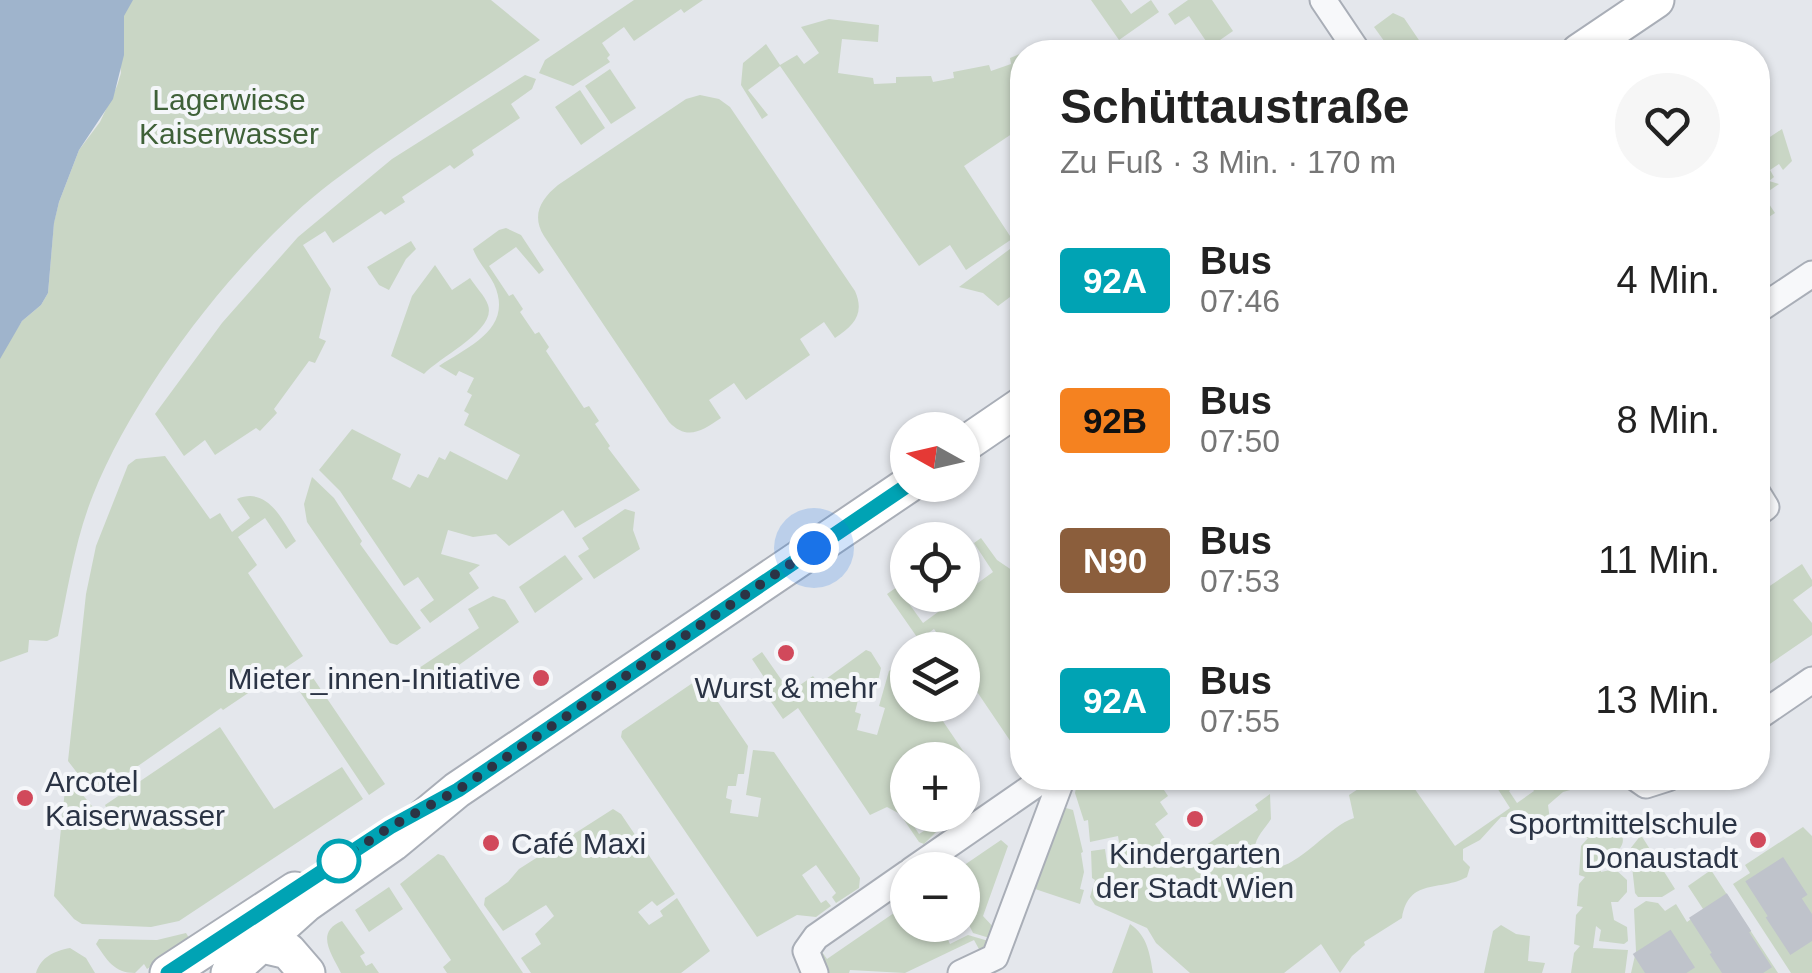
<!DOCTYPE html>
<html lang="de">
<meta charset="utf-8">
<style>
:root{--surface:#fff;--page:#f6f6f6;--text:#222;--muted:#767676}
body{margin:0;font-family:Arial,sans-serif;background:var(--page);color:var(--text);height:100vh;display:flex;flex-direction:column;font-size:38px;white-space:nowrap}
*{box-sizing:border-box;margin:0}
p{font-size:32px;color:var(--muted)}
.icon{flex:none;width:55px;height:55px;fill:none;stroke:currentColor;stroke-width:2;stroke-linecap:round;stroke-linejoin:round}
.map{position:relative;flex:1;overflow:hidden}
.side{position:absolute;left:1010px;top:40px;width:760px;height:750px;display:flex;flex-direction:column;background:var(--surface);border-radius:40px;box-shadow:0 2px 8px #0004}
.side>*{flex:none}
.badge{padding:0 20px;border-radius:8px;font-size:35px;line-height:65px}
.needle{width:65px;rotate:278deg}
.fabs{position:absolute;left:890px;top:412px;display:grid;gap:20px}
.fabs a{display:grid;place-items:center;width:90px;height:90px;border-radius:50%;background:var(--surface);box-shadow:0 2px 8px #0004;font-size:50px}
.you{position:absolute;width:50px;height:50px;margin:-25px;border:8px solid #fff;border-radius:50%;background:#1a73e8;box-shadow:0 0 0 15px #1a73e833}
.map>.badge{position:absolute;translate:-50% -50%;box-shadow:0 0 0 5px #fff}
.round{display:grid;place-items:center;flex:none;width:105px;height:105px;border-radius:52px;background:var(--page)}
.overview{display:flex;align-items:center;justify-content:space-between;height:170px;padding:0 50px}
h1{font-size:48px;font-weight:600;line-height:75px}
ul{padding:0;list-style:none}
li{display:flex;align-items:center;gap:30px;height:140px;padding:0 50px}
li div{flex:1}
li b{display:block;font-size:38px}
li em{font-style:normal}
li .badge{min-width:110px;font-weight:700;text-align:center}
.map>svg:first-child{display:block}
</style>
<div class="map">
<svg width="1812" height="973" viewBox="0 0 1812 973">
<rect width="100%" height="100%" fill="#e4e7ec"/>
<path fill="#c9d6c5" d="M114 0H491L540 40C471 87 398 132 332 182 241 251 135 389 93 495 75 540 68 588 58 636L47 641 29 640 28 652 0 662V355L22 321 41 305 48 293 54 222 59 202 79 150 100 122 117 86 121 73Z
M634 0H703L684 13 681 9 634 41 624 27 602 43 610 55 607 58 610 62 573 86 539 73 545 60Z
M1091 0H1121L1131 14 1151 0 1159 12 1119 40Z
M1188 0H1212L1233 31 1210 47 1189 16 1175 25 1168 14Z
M1393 13 1404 18 1427 52H1392L1374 27Z
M829 19 879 25 878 42 842 39 838 73 873 78 874 84 896 83V77L931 76 933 82 954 78 953 72 989 65 991 71 1011 64 1010 58 1022 53V127L964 166 1012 239 966 270 950 245 919 266 780 66 748 90 768 115 762 119 741 85 743 63 766 44 780 65 797 55 804 64 819 53 801 27Z
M610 69 636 108 611 124 585 86Z
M525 75 536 79 532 89 511 104 520 118 472 150 474 155 454 169 450 165 402 197 405 202 385 215 381 211 333 243 325 231 303 245 331 289 319 338 326 341 315 363 309 361 274 409 277 413 260 431 256 428 215 455 205 440 184 456 155 414 222 323 298 237 392 159Z
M580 90 605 128 581 145 555 107Z
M700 95 719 99 730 107 855 291C865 314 854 325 835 338L824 322 800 339 810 355 746 400 734 383 709 400 721 418C702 431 687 441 669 422L544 236C531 215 541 199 558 185L686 99Z
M1782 129 1792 161 1783 170 1779 164 1770 170 1774 177 1769 181 1779 184 1763 195 1775 213 1758 224V145Z
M506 228 521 235 544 270 539 274 516 247 489 266 509 296 513 294 523 309 520 312 535 334 539 332 549 347 546 351 584 408 589 406 599 421 595 424 610 446 608 448 640 490 575 528 563 510 509 546 496 534 473 537 448 530 441 554 480 565 469 573 479 588 430 623 420 610 434 600 418 577 404 586 340 491 319 470 352 429 401 454 392 479 410 488 418 474 428 478 439 457 445 460 450 451 507 480 520 455 464 425 469 414 464 411 472 395 467 392 474 378 459 371 456 376 439 366C470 346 514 328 494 284 488 272 478 262 473 249L499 230Z
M1022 240V288L998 306 983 293 959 287Z
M411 241 416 249 406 259 389 290 379 285 367 267Z
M435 265 452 290 470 278C475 286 485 296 488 305 497 330 439 357 424 374L391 356 412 296Z
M165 456 210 519 220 513 232 532 250 518 237 499C268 486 282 520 296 541L286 549 265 518 238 537 257 565 248 573 303 656 223 710 221 708 95 796 68 761 86 594 96 546 128 465 136 459Z
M312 477 334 498 362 541 360 544 421 628 397 645 390 643 307 522 304 504Z
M625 509 635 512 633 530 640 549 594 579 578 556 589 549 582 538Z
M981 538 997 560 1022 577V653L1017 657 1022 673V739L1013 745 963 671 962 650H948L934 629 919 640 887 594 897 587 923 623 993 572 974 543Z
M565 555 583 579 535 613 519 587Z
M1802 564 1812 580V586L1793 600 1812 623V635L1758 672V594Z
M493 596 505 600 519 622 424 690 413 672 479 628 468 609Z
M866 650 871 652 881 668 876 690 868 689 865 701 858 700 855 712 861 714 857 730 877 735 885 708 879 706 889 671 898 664H904L907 669 908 705H932L976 770 969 780 963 771 962 760H908L907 793 897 800 919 834 935 824 939 829 924 844 919 842 900 814 887 807 870 815 798 708 783 719 767 696 773 691 752 659 762 652 790 692 813 676 819 684Z
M307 669 385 784 369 795 292 680Z
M697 680H703L748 746 744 774H738L736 786H728L726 798 732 800 730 813 758 817 761 798 746 795 753 750 774 752 860 878 859 888 836 903 832 897 836 893 816 865 802 875 821 903 826 900 831 906 816 917 797 915 757 937 621 737 622 731Z
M220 727 274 809 342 767 363 799 179 921 151 927 82 924 74 919 54 896 66 780 71 781 97 812 109 814 105 805Z
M1083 778H1133L1130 780 1135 785 1146 778H1156L1168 796 1160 802 1168 814 1155 824 1181 862 1258 810 1255 805 1270 794 1271 819C1263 832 1246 845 1261 861 1284 887 1326 826 1354 818L1349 795 1375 778H1407L1455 846 1510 808 1492 780 1518 778 1521 781 1509 791 1517 803 1534 791 1525 778H1586L1581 787 1563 792 1548 805 1550 820 1539 818 1538 825 1514 817H1501L1480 840 1463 849V860L1470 867 1467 877C1440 892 1409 877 1402 918L1364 942 1365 945 1352 956 1340 973 1321 944 1284 973H1190L1156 943 1147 928 1095 905 1090 897 1095 880 1092 878 1091 851 1105 849 1107 863 1122 860 1118 836 1090 842 1088 820 1084 821 1075 793 1077 782Z
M1066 808 1073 810 1083 852 1081 853 1084 872 1080 889 1084 890 1080 904 1035 889 1061 812Z
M613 809 621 814 675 894 657 906 652 901 638 912 649 925 663 916 660 911 677 898 710 951 681 973H531L521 958 541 944 535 934 554 916 546 905 503 931 484 905 485 898 508 882 519 869Z
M1566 817H1576L1592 831 1618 829C1630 842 1618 856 1602 856L1601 872 1615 869 1627 880V892L1618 902H1611L1614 920 1627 927 1628 941 1624 944 1599 941 1601 930 1596 926 1593 948 1628 950 1625 973H1571L1574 953 1580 946 1574 944 1576 915 1583 907 1577 906 1579 884 1585 877 1579 875 1581 846 1588 838 1582 837 1577 821Z
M1803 827 1812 836V973H1791L1733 884 1750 873 1745 865Z
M1641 835 1675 889 1662 897H1638L1635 893 1630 849Z
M1001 840 1008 846 983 916 996 930 993 939 973 933 963 913 962 870H957Z
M438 854 444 856 523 973H447L443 967 451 960 400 884Z
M1711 870 1778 973H1745L1688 886Z
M389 887 403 909 369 932 355 910Z
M1646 901 1658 903 1665 911 1676 904 1687 922 1694 917 1731 973H1631L1636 951 1634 909Z
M907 904 908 925H941L950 944 968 935 992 942 986 952 980 951 974 940 905 973 850 970 849 973H824L817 945 827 959Z
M342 921 365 953 360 956 366 966 372 963 379 973H341C331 953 315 932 342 921Z
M1130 924C1147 935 1150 954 1153 973H1112Z
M1501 925 1516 934 1530 936 1528 961 1545 963 1542 973H1484L1493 931Z
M186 933 191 941 147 969 144 964 135 973C114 973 107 960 96 944L99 939 157 940Z
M70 948 86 958 95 973H36C41 957 54 951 70 948Z"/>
<path fill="#9fb4cc" d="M0 0H133L124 16V55L113 99 79 150 59 202 54 223 48 293 41 305 22 321 0 359Z"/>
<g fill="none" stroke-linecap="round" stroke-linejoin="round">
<path stroke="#bfc3cb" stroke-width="45" stroke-dasharray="45 22" stroke-linecap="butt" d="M1645 973 1812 865
M1722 973 1812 914"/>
<defs>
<path id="street" d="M1323 0 1358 52
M1758 310 1812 274
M1758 494 1766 507 1758 513
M1758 717 1812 680
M1636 778 1646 785 1668 778
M912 870 1045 778
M815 973 806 951 816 937 908 873
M961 973 995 957 1062 778"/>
<path id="secondary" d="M1579 52 1656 0
M962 446 1022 405
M245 941 288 951 307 973
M168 973 295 890
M229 973 306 904 393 843 457 790 908 485"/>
</defs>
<use href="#street" stroke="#a9aeb7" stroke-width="29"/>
<use href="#secondary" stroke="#a9aeb7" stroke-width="39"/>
<use href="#street" stroke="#f7f8fa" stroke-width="25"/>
<use href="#secondary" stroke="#fff" stroke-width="35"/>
</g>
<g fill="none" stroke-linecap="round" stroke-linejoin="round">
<defs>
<path id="line" d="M168 973 390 827 458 790 908 485"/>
</defs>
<use href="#line" stroke="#fff" stroke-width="22"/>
<use href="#line" stroke="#00a3b4" stroke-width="15"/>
<path stroke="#2b3445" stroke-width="10" stroke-dasharray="0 18" d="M339 861 390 827 458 790 814 548"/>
</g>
<g fill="#d1495b" stroke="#f4f6f9" stroke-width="4">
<circle cx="786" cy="653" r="10"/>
<circle cx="541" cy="678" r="10"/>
<circle cx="25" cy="798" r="10"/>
<circle cx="1195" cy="819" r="10"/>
<circle cx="1758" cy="840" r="10"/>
<circle cx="491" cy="843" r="10"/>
</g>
<circle fill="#fff" stroke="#00a3b4" stroke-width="5" cx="339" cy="861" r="20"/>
<g text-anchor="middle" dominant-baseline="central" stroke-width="8" stroke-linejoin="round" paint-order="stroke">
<g font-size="30" fill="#3f6138" stroke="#f4f6f9">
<text x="229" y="99">Lagerwiese<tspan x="229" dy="34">Kaiserwasser</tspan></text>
</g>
<g font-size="30" fill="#2b3445" stroke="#f4f6f9" text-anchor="end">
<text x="521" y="678">Mieter_innen-Initiative</text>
<text x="786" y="687" text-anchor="middle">Wurst &amp; mehr</text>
<text x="45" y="781" text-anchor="start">Arcotel<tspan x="45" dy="34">Kaiserwasser</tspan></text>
<text x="1738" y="823">Sportmittelschule<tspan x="1738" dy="34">Donaustadt</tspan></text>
<text x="511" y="843" text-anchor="start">Café Maxi</text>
<text x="1195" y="853" text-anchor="middle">Kindergarten<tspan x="1195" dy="34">der Stadt Wien</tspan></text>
</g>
</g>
</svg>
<div class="fabs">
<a><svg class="needle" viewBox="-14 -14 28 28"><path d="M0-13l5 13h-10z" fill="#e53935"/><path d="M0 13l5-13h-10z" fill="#767676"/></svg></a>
<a><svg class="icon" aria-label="locate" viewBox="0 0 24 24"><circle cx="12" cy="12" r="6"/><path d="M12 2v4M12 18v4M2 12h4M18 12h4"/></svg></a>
<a><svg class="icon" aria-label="layers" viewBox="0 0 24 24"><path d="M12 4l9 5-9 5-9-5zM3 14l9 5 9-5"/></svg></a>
<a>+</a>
<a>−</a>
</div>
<div class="you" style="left:814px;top:548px"></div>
<section class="side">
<div class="overview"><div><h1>Schüttaustraße</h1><p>Zu Fuß · 3 Min. · 170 m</p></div><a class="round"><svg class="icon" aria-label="heart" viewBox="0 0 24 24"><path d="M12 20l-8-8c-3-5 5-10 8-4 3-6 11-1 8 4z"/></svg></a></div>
<ul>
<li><span class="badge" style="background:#00a3b4;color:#fff">92A</span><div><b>Bus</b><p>07:46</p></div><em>4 Min.</em></li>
<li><span class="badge" style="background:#f58220;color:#111">92B</span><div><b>Bus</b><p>07:50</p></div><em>8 Min.</em></li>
<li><span class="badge" style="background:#8b5e3c;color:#fff">N90</span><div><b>Bus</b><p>07:53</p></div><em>11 Min.</em></li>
<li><span class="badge" style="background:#00a3b4;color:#fff">92A</span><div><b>Bus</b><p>07:55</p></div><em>13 Min.</em></li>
</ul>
</section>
</div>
